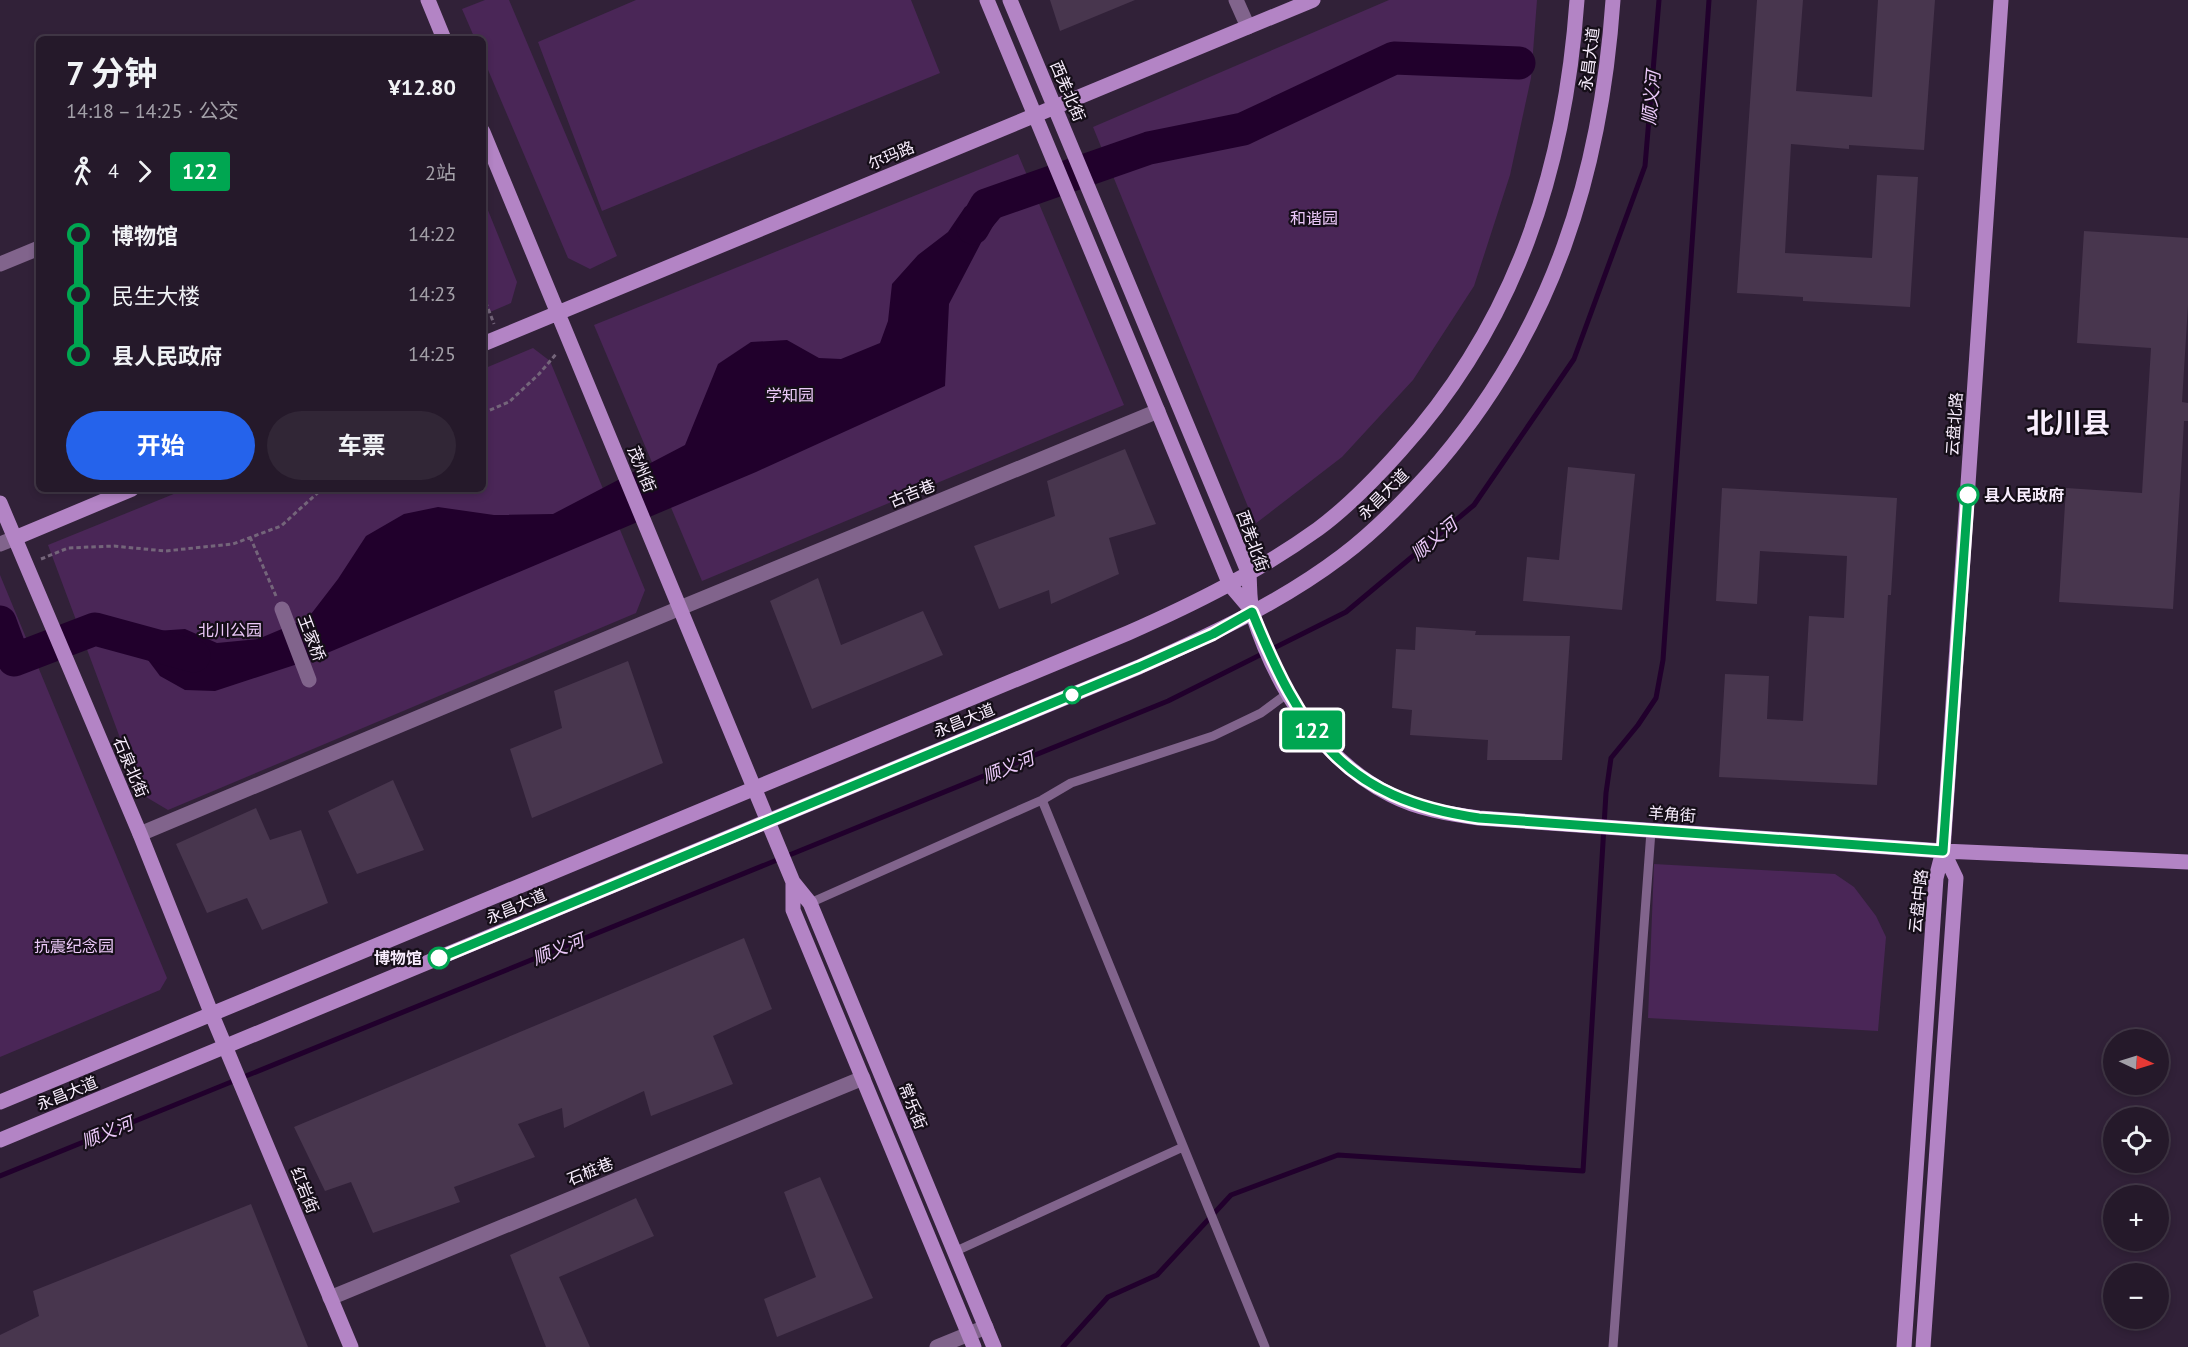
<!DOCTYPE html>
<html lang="zh">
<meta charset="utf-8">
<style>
:root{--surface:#25192a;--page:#312636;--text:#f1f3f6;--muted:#a3a0a8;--line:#423847;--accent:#2563eb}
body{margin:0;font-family:"PT Sans","Noto Sans SC",sans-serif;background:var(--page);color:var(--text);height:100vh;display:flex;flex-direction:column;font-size:22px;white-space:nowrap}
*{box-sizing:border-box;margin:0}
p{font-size:20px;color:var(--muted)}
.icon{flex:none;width:33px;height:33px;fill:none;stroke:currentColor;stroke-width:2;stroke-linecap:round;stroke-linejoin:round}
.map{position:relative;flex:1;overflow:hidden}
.sheet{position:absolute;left:36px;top:36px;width:450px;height:456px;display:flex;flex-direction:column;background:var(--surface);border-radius:9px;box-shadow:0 3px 9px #0003,0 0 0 2px var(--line)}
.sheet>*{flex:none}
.badge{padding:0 12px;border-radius:4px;font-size:21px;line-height:39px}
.needle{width:39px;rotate:94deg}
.controls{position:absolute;left:2103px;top:1029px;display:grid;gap:12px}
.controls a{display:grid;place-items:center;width:66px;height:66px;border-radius:50%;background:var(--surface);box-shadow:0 3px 9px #0003,0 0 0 2px var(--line);font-size:30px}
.map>.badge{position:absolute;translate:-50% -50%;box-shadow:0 0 0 3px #fff}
.legs{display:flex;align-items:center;gap:9px;height:66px;padding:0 30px;font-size:20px}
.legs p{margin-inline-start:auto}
.summary{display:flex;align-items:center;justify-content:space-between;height:102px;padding:0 30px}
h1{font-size:33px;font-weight:700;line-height:45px}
.button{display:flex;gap:12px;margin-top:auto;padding:12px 30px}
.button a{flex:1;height:69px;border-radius:36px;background:var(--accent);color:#fff;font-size:24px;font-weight:700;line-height:69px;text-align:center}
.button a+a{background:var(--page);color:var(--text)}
ul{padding:0 30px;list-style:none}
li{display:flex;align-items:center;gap:21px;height:60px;font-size:22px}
li i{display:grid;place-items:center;width:9px;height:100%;margin:0 8px;background:currentColor}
li i::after{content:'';width:15px;height:15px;margin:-8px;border:4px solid;border-radius:50%;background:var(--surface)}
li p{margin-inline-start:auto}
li:first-child i{background:linear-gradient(#0000 50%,currentColor 0)}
li:last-child i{background:linear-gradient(currentColor 50%,#0000 0)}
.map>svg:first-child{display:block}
</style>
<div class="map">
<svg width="2188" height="1347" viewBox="0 0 2188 1347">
<rect width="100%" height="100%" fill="#312138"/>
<path fill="#4a2657" d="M485 0H509L617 256 590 269 568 258 483 58V39H475L462 9Z
M636 0H911L940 73 602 211 538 42Z
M1389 0H1537L1531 78 1510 175 1474 286 1413 380 1342 457 1255 524 1093 127Z
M1018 154 1124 405 702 581 594 325Z
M483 198 517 282 511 303 483 315Z
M533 348 550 361 645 590 636 613 168 810 141 794 48 545 186 489H483V369Z
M0 575 167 978 160 990 0 1057Z
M1654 864 1835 874 1854 887 1876 916 1886 937 1878 1031 1648 1018Z"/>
<path fill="#21002c" d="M996 188 1009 207 984 237 949 304 945 386 756 472 313 659 215 691 185 690 160 676 145 656 156 631 185 629 217 643 258 639 308 618 338 579 366 536 404 514 438 507 494 515 553 514 685 445 718 364 751 342 787 340 819 358 841 359 880 343 888 321 892 284 918 255 948 232 965 207Z"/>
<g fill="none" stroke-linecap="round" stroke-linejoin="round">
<path stroke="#21002c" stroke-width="5" d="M0 1176 1168 701 1346 612 1474 505 1574 359 1645 166 1659 0
M1063 1347 1108 1297 1157 1275 1231 1195 1338 1155 1583 1171 1606 793 1611 758 1638 725 1656 698 1663 660 1709 0"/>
<path stroke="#21002c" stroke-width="33" d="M973 228 986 205 1149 148 1243 129 1394 58 1519 63
M0 622 14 660 95 629 194 656"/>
</g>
<path fill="#48364e" d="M1050 0H1135L1060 31Z
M1757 0H1803L1796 91 1872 97 1878 0H1935L1924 150 1849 145V149L1791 144 1785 253 1872 258 1877 175 1918 177 1910 307 1803 301V297L1737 293Z
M2084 231 2188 238V305L2182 402 2188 403V421H2184L2173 609 2059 602 2066 488 2142 493 2151 348 2077 343Z
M1125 449 1156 524 1109 538 1119 574 1051 604 1049 590 999 609 974 546 1055 516 1047 481Z
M1568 467 1635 474 1622 610 1523 601 1527 557 1559 560Z
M1722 488 1897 498 1891 595H1888L1877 785 1719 777 1725 674 1769 676 1767 719 1803 721 1809 616 1844 618 1847 556 1760 551 1757 604 1716 601Z
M818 578 841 645 923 611 943 655 812 709 770 601Z
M1416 627 1476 631 1475 635 1570 636 1562 760H1487L1488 740 1410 735 1412 710 1392 708 1396 649 1415 650Z
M628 661 663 763 532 818 510 749 562 728 554 691Z
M393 780 424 850 357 874 328 811Z
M256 808 270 840 301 830 328 903 262 930 247 898 207 913 176 844Z
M744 938 772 1009 713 1036 733 1084 651 1116 644 1091 564 1128 562 1108 518 1124 535 1157 454 1187 460 1202 373 1233 351 1182 325 1191 294 1127Z
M820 1177 873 1298 777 1337 764 1299 816 1277 784 1192Z
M636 1198 654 1236 559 1277 590 1347H546L510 1255Z
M251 1204 308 1347H0V1335L39 1316 33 1291Z"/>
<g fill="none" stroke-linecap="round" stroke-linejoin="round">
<path stroke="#74657a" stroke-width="3" stroke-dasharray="4.5 3" stroke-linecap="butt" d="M483 295 494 324
M483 413 509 402 539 374 557 353
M250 537 276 596
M41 559 68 548 114 546 165 551 233 544 281 526 322 489"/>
<path stroke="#81648c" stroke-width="9" d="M1042 800 1265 1347
M810 903 1042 800 1071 783 1213 736 1261 713 1288 693
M954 1252 1183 1147
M1613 1347 1651 831"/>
<path stroke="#81648c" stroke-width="15" d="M1236 0 1248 27
M0 264 39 248
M0 544 15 538
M282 609 309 680
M140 834 680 608 1158 411
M330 1298 863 1078
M937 1347 986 1327"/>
<path stroke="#b384c5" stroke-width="15" d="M428 0 444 39
M987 0 1230 585 1253 612
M1010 0 1249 574C1250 587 1249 602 1253 615 1276 687 1321 760 1391 795 1418 809 1449 814 1479 818L1943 851 2188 862
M483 132 793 882 810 903 994 1347
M483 344 1313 0
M0 503 140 834 212 1015 351 1347
M15 538 132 489
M793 882V910L974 1347
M0 1102 1128 633C1196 603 1258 572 1318 529 1349 506 1375 479 1400 451 1516 322 1565 170 1577 0
M0 1140 1139 667C1210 635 1280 603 1342 556 1378 529 1409 496 1439 462 1553 327 1601 174 1613 0
M1904 1347 1936 878 1943 851 2001 0
M1923 1347 1956 878 1943 851"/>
</g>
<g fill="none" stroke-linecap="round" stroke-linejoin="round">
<defs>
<path id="line-1" d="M439 958 1139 667 1213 634 1252 612C1301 732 1342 799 1479 818L1943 851 1968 495"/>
</defs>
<use href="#line-1" stroke="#fff" stroke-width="14"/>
<use href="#line-1" stroke="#00a651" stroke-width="9"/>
</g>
<g fill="#fff" stroke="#00a651" stroke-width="3">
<circle cx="1968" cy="495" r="10"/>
<circle cx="1072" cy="695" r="8"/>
<circle cx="439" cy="958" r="10"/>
</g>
<g text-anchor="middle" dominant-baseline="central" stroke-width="4.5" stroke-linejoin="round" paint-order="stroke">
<g font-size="16" fill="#f9eefe" stroke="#150e18">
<text transform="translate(1589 59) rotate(-83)">永昌大道</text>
<text transform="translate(1068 91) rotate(67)">西羌北街</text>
<text transform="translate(891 155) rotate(-23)">尔玛路</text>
<text transform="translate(1954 424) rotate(-86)">云盘北路</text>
<text transform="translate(642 469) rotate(68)">茂州街</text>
<text transform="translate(912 493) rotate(-22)">古吉巷</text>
<text transform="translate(1383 494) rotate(-45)">永昌大道</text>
<text transform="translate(1253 541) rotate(70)">西羌北街</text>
<text transform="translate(312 638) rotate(69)">王家桥</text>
<text transform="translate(964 720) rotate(-22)">永昌大道</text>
<text transform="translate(131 767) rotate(67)">石泉北街</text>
<text transform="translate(1672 814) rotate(4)">羊角街</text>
<text transform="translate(1918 901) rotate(-84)">云盘中路</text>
<text transform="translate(516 906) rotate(-23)">永昌大道</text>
<text transform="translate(67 1093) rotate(-22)">永昌大道</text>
<text transform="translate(913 1106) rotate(68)">常乐街</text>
<text transform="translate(590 1171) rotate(-22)">石桩巷</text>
<text transform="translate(305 1190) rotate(68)">红岩街</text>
</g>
<g font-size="16" fill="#edcafa" stroke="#150e18">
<text x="1314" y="218">和谐园</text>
<text x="790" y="395">学知园</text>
<text x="230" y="630">北川公园</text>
<text x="74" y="946">抗震纪念园</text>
</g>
<g font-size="16" font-weight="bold" fill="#f9eefe" stroke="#150e18" text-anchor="start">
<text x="1984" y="495">县人民政府</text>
<text x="422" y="958" text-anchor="end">博物馆</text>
</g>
<g font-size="18" font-style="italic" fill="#edcafb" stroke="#150e18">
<text transform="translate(1651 98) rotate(-85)">顺义河</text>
<text transform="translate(1434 539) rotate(-40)">顺义河</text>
<text transform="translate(1008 767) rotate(-22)">顺义河</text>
<text transform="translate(558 949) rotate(-22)">顺义河</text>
<text transform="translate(107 1132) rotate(-22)">顺义河</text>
</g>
<g font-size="28" font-weight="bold" fill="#f9eefe" stroke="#150e18">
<text x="2068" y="422">北川县</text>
</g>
</g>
</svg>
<div class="controls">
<a><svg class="needle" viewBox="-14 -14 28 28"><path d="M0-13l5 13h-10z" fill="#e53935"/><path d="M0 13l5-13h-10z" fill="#a3a0a8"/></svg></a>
<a><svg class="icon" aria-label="locate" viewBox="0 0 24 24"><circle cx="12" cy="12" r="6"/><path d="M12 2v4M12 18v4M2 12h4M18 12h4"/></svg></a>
<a>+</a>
<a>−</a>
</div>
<b class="badge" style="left:1312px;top:730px;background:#00a651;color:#fff">122</b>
<section class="sheet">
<div class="summary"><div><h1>7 分钟</h1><p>14:18 – 14:25 · 公交</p></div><b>¥12.80</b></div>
<div class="legs"><svg class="icon" aria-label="walk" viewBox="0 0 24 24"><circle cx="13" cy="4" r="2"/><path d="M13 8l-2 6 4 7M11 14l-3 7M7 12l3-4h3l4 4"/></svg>4<svg class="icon" aria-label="forward" viewBox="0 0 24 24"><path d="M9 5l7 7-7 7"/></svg><b class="badge" style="background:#00a651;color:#fff">122</b><p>2站</p></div>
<ul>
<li><i style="color:#00a651"></i><b>博物馆</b><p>14:22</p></li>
<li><i style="color:#00a651"></i><span>民生大楼</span><p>14:23</p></li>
<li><i style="color:#00a651"></i><b>县人民政府</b><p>14:25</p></li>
</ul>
<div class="button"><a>开始</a><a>车票</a></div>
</section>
</div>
